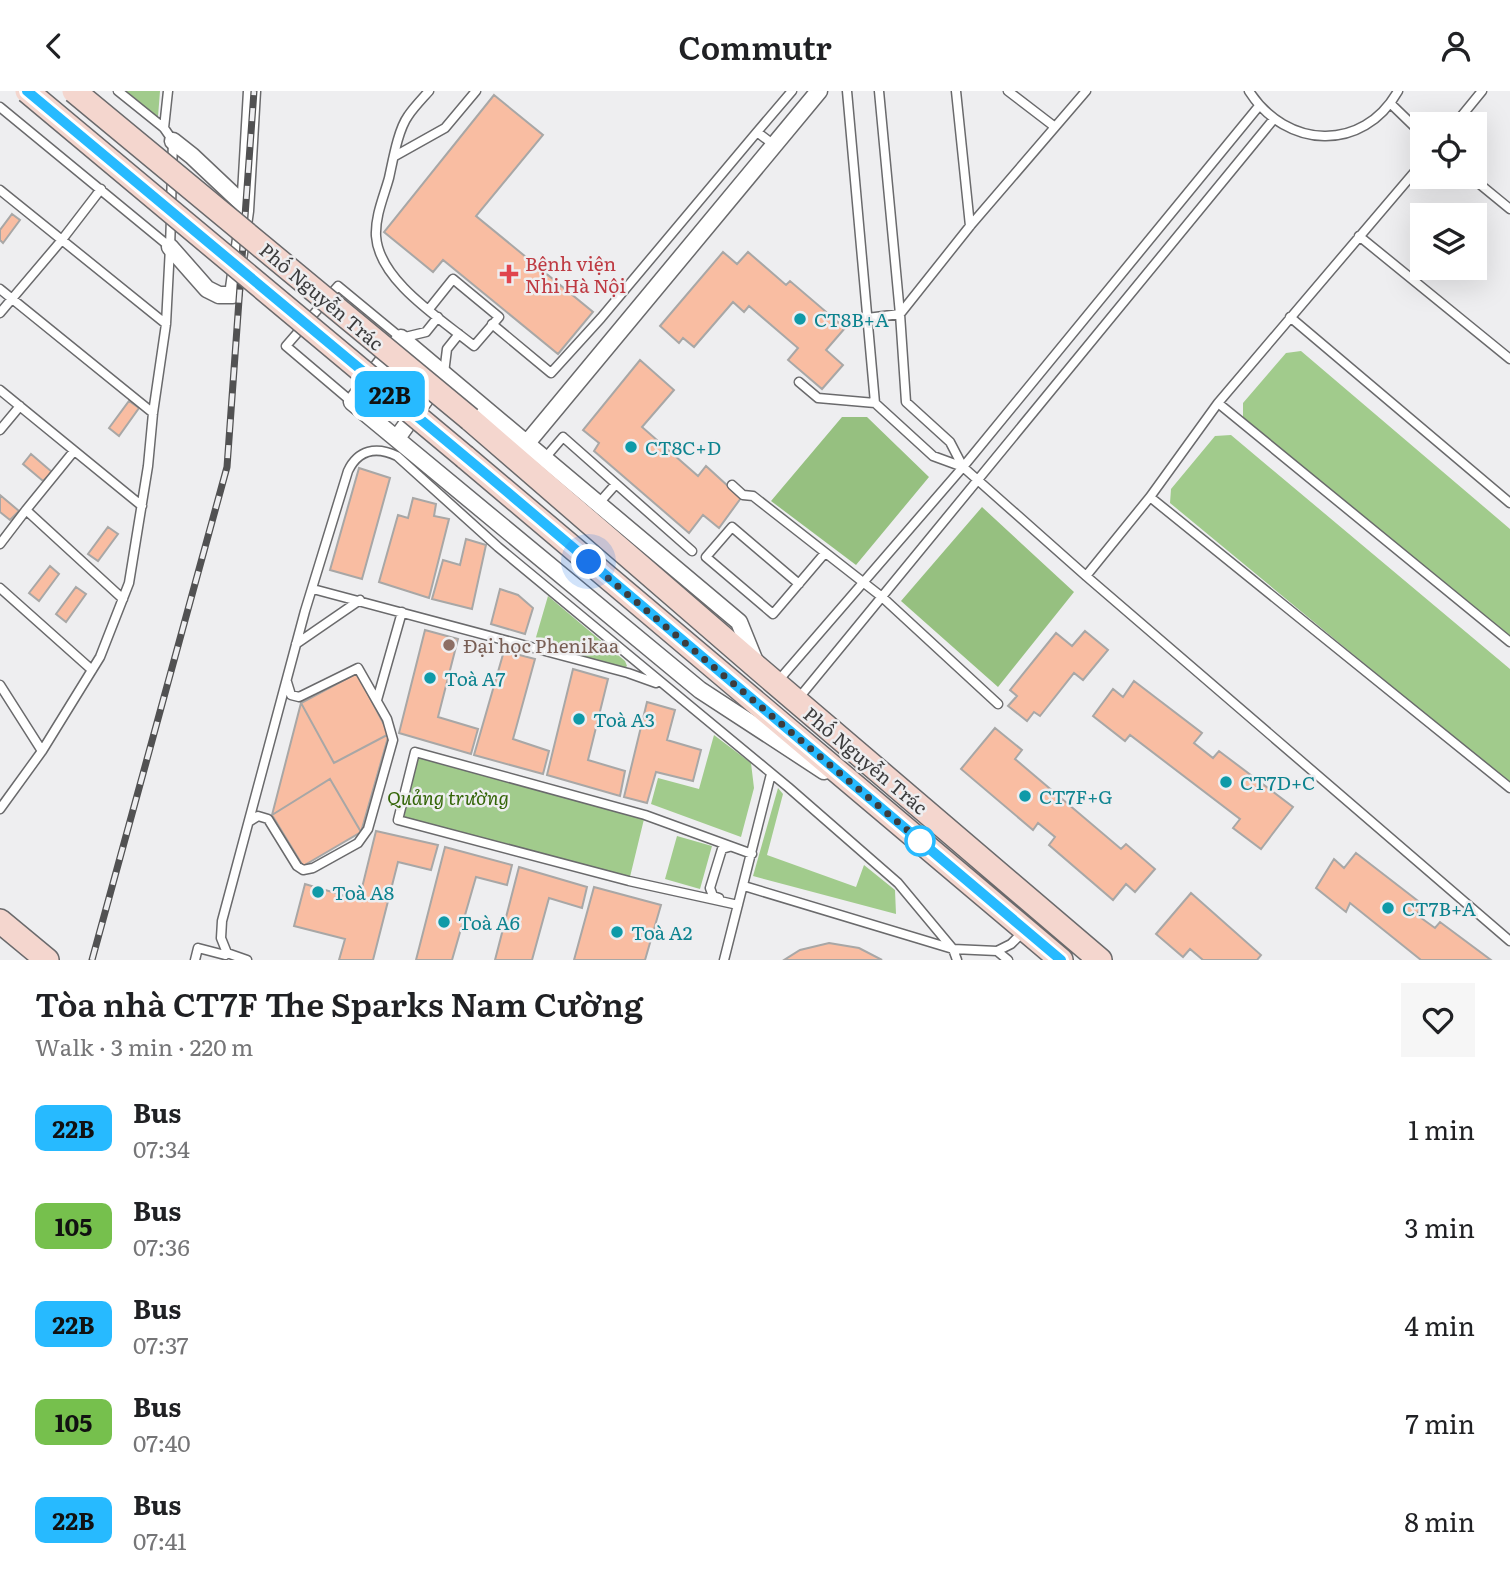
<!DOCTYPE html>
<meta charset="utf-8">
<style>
:root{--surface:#fff;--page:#f6f6f6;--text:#202124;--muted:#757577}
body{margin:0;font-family:Literata,serif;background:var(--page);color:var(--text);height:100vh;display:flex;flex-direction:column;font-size:26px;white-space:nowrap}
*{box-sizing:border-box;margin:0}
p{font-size:23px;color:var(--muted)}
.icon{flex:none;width:38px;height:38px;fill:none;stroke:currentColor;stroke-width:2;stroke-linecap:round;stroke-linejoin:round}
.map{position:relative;height:869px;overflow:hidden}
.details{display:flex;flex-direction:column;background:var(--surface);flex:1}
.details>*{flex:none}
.badge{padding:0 14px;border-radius:10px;font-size:24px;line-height:46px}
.fabs{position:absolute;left:1410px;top:21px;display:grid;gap:14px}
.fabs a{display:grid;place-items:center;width:77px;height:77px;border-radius:0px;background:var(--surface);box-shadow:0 7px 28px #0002;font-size:35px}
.you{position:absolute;width:35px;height:35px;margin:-18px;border:5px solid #fff;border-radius:50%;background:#1a73e8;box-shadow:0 0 0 10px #1a73e833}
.map>.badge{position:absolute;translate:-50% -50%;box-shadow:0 0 0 4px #fff}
.round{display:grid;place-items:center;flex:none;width:74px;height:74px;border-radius:0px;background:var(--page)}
.summary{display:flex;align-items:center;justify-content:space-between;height:119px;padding:0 35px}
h1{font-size:33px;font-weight:600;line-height:52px}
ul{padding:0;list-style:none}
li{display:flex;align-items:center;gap:21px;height:98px;padding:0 35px}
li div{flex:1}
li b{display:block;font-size:26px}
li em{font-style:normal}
li .badge{min-width:77px;font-weight:700;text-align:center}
header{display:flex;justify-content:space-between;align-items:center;height:91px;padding:0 35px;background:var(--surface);font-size:32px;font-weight:600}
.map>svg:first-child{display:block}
</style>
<header><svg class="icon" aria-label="back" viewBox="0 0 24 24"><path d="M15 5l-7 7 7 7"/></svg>Commutr<svg class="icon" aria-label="person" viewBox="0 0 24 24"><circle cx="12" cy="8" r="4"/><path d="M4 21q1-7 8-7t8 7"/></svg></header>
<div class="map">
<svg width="1510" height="869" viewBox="0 0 1510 869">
<rect width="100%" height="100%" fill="#eeeef0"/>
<path fill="#a1cb8c" d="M126 0H160L158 26Z
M1301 260 1510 438V550L1243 327V312L1286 262Z
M1231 344 1510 578V693L1170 412 1171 398 1215 345Z
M548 505 625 570 627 575 625 577 534 553Z
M714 644 751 672 754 697 741 746 651 713 658 687 699 698Z
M415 661 645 724 629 790 398 729Z
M778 697 783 703 767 764 856 796 864 774 895 799 896 823 753 785Z
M677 745 712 755 700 798 665 788Z"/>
<path fill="#96c080" d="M842 326H867L929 386 856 474 771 410Z
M982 416 1074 501 998 596 901 510Z"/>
<path fill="#f9bda2" stroke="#a8a7a6" stroke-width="2" d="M494 4 543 44 476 125 593 221 558 263 443 169 433 181 384 141Z
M12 123 20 129 3 152 0 149V139Z
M723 161 737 173 748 161 786 194 790 190 845 237 826 259 843 274 822 298 788 269 798 257 749 215 744 221 733 211 694 256 683 247 679 252 660 235Z
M640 269 674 299 642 336 698 385 706 375 741 407 719 437 703 424 689 442 594 360 599 352 583 339Z
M129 310 139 317 119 345 109 337Z
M31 363 52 381 43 390 23 373Z
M359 377 390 387 362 488 330 479Z
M0 404 19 420 10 429 0 421Z
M413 407 436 413 434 425 449 428 429 507 379 491 398 424 408 427Z
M108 436 118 443 98 470 88 463Z
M466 448 486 454 472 518 432 508 443 469 460 474Z
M50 475 59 483 39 510 29 502Z
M76 496 86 503 66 531 56 523Z
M500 498 518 504 533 517 525 543 491 533Z
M425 539 458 548 438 626 478 638 471 663 399 642Z
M1085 540 1108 559 1083 589 1074 582 1040 625 1034 621 1027 630 1008 615 1017 605 1010 599 1056 542 1072 555Z
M504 560 535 568 513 648 549 660 543 683 474 664Z
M573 578 608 588 588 669 625 680 620 705 547 684Z
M357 582 389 643 361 741 303 775 272 724 301 612Z
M357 582 389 643 334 672 301 612Z
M1134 590 1202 642 1194 652 1213 667 1219 660 1293 716 1261 758 1233 737 1240 728 1130 644 1125 650 1093 625 1113 598 1123 606Z
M647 611 675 619 667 649 701 659 693 690 656 681 647 712 624 706Z
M995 637 1022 659 1015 668 1121 758 1126 753 1155 778 1135 801 1126 793 1113 809 1049 754 1055 746 1038 732 1033 739 961 678Z
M330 688 361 741 303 775 272 724Z
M376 740 438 754 431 779 398 771 373 869H339L345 848 294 835 305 793 359 809Z
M445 756 512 774 507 794 476 786 452 869H416Z
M1356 762 1422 813 1417 824 1435 837 1440 831 1491 869H1421L1350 812 1346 821 1316 797 1334 768 1344 777Z
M519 776 587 796 582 817 549 807 532 869H495Z
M594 796 661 814 645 869H574Z
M1191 802 1261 864 1257 869H1203L1190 858 1183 866 1156 843Z
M829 852 859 857 882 869H784L800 859Z"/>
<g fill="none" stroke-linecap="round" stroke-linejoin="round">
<defs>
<path id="lane" d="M118 0 164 37 173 50 171 114
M847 0 875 312
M879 0 900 223 906 311 950 351 963 376
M956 0 970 135
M1008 0 1055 36
M1249 0C1286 58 1363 62 1398 0
M1391 13 1423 44
M0 16 170 156 166 233 153 322 148 375 129 492 100 566 42 660 0 718
M1455 33 1482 0
M164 37 168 0
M757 41 792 0
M395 65 445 37 476 0
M1423 71 1218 312 1150 406 1510 697
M1471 86 1510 118
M0 99 166 233
M1359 145 1510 268
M170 156 171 127
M0 198 153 322
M429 218 453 188 499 226 474 255C441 228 379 190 376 145 375 125 384 105 389 87 393 69 398 39 408 25 414 16 422 8 429 0
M0 222 61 150 101 98
M1290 226 1510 412
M867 227 900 223 970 135 1086 0
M492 233 551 282 601 227 757 41 774 54
M444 282 447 258 459 243
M799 291 818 307 875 312 933 365 963 376 1086 485 1510 850
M0 299 142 415
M352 311 286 255 338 195 401 247 426 241 438 226
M1218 312 1510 551
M0 339 20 315
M545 367 563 346 692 460
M732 394 743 404 753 405 882 506 998 613
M599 412 615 394
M26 419 74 360
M0 453 26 419 123 508
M1086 485 1150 406
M799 493 732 436 706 466 773 523 825 462
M0 497 92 579
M313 498 628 582 656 592
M296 553 360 509
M778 590 963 376 1259 15
M0 594 42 660
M798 608 1273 29
M377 609 402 521
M250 730 258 725 268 728 297 775 303 779 313 777 358 752 368 738 393 649 387 628 358 577 299 606 291 604 287 591
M744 795 953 858 997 860 1011 853 1023 841
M719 807 713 805 710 797 722 758 729 756
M738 814 629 790 398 729 415 661 645 724 752 763
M997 860 1008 869
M195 869 198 857 225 864 226 860
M247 869 227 862 221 847 222 830 305 520 348 380C358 359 376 355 397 365L498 456 788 696 898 792 953 858 957 869
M724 869 771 683"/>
<path id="street" d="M173 50 192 65 245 115
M170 156 207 198 219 204H233L245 120 252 0
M397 347 438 290
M527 352 819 0
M756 573 739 531 401 247 352 311 700 599 824 680"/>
<path id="secondary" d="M470 328 759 578 1100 869
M465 366 1061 869
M0 830 47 869"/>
</defs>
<use href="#lane" stroke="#6a6a6c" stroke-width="11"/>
<use href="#street" stroke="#6a6a6c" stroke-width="19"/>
<use href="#secondary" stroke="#6a6a6c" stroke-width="26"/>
<use href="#lane" stroke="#fff" stroke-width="8"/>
<use href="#street" stroke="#fff" stroke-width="16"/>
<use href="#secondary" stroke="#f4d6ce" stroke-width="23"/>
<defs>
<path id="rail" d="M92 869 227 376 254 0"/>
</defs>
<use href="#rail" stroke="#515152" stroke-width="7"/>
<use href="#rail" stroke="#eeeef0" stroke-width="4.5" stroke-dasharray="13" stroke-linecap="butt"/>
<defs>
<path id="secondary-bridge" d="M27 0 465 366
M74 0 470 328"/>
</defs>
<use href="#secondary-bridge" stroke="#6a6a6c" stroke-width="26" stroke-linecap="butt"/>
<use href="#secondary-bridge" stroke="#f4d6ce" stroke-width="23"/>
</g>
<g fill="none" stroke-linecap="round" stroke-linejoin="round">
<defs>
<path id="line" d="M27 0 486 383 1061 869"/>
</defs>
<use href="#line" stroke="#fff" stroke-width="16"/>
<use href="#line" stroke="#27baff" stroke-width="10"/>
<path stroke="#3c3c3d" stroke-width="7" stroke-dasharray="0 12.6" d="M589 471 925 754 920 750"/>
</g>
<path fill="#e0444e" stroke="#eeeef0" stroke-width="2.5" d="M505.5 172.5h7v7h7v7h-7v7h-7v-7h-7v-7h7z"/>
<g fill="#0f9aa8" stroke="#eeeef0" stroke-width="2.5">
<circle cx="800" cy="228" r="7"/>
<circle cx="631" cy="356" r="7"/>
<circle cx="430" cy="587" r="7"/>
<circle cx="579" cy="628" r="7"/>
<circle cx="1226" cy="691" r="7"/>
<circle cx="1025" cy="705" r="7"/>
<circle cx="318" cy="801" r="7"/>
<circle cx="1388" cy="817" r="7"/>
<circle cx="444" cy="831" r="7"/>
<circle cx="617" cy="841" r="7"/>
</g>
<circle fill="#8d6e63" stroke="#eeeef0" stroke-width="2.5" cx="449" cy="554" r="7"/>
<circle fill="#fff" stroke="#27baff" stroke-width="3.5" cx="920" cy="750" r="14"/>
<g text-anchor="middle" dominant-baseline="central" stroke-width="5" stroke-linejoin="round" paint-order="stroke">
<g font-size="19" fill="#be3a42" stroke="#eeeef0" text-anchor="start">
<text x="525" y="172">Bệnh viện<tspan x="525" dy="22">Nhi Hà Nội</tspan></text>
</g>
<g font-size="19" fill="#3c3c3d" stroke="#eeeef0">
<text transform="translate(322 205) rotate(40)">Phố Nguyễn Trác</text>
<text transform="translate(866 669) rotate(40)">Phố Nguyễn Trác</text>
</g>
<g font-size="19" fill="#0d838f" stroke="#eeeef0" text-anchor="start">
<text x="814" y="228">CT8B+A</text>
<text x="645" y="356">CT8C+D</text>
<text x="444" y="587">Toà A7</text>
<text x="593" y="628">Toà A3</text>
<text x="1240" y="691">CT7D+C</text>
<text x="1039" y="705">CT7F+G</text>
<text x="332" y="801">Toà A8</text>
<text x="1402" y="817">CT7B+A</text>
<text x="458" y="831">Toà A6</text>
<text x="631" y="841">Toà A2</text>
</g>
<g font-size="19" fill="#785e54" stroke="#eeeef0" text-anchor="start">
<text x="463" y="554">Đại học Phenikaa</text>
</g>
<g font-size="19" font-style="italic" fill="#336507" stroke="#eeeef0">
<text x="448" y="706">Quảng trường</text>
</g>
</g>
</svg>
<div class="fabs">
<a><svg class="icon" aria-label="locate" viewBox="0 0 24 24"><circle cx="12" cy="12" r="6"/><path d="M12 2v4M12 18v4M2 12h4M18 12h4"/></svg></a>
<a><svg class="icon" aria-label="layers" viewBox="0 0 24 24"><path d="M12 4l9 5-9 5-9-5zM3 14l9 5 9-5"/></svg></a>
</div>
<div class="you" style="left:589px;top:471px"></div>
<b class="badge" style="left:390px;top:303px;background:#27baff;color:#111">22B</b>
</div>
<section class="details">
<div class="summary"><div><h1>Tòa nhà CT7F The Sparks Nam Cường</h1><p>Walk · 3 min · 220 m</p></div><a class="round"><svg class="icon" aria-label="heart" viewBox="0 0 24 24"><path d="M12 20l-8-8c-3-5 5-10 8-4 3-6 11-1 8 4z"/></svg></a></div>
<ul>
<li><span class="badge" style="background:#27baff;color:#111">22B</span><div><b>Bus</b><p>07:34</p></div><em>1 min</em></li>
<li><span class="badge" style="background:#76c04d;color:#111">105</span><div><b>Bus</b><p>07:36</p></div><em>3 min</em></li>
<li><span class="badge" style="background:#27baff;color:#111">22B</span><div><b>Bus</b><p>07:37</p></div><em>4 min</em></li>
<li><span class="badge" style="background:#76c04d;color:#111">105</span><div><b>Bus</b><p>07:40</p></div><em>7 min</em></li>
<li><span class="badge" style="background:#27baff;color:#111">22B</span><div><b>Bus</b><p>07:41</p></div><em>8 min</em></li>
</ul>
</section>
